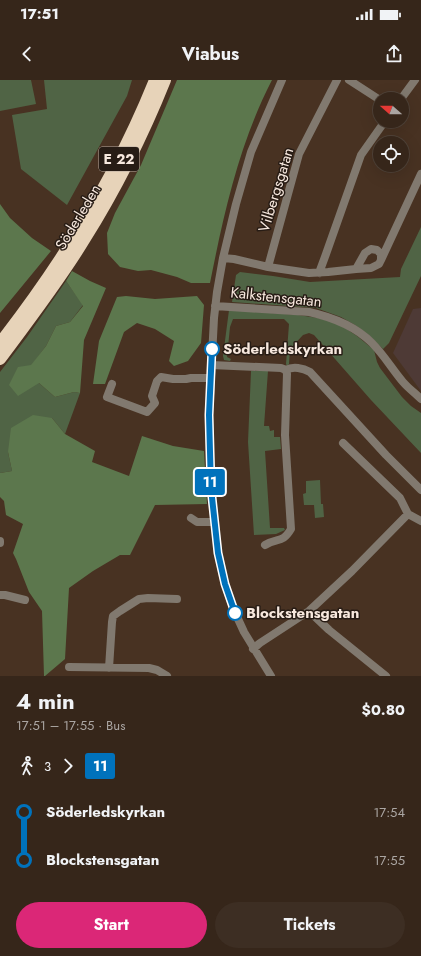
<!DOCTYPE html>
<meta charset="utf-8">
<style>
:root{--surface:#36261a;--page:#3d2e23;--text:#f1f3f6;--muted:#aaa5a2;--line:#504339;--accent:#db2777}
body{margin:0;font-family:Jost,sans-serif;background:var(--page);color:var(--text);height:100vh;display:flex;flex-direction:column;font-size:15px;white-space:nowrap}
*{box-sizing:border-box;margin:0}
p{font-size:13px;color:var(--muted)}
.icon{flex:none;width:22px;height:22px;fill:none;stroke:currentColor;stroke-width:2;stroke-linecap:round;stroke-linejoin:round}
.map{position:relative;height:596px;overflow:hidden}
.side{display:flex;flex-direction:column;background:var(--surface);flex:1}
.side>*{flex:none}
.badge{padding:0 8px;border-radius:3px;font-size:14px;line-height:26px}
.needle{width:26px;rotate:291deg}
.fabs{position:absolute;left:373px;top:12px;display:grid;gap:8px}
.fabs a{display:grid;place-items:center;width:36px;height:36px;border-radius:50%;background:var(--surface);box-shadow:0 4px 16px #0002,0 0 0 1px var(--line);font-size:20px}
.map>.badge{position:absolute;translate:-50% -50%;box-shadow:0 0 0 2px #fff}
.legs{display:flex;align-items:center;gap:6px;height:44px;padding:0 16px;font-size:13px}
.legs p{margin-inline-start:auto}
.overview{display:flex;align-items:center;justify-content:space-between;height:68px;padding:0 16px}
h1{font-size:22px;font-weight:700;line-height:30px}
.cta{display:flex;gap:8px;margin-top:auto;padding:8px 16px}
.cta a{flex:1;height:46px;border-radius:24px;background:var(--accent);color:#fff;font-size:16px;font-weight:700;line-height:46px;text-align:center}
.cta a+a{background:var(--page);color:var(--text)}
ul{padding:0 16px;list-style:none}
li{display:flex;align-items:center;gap:14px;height:48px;font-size:15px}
li i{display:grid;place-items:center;width:6px;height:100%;margin:0 5px;background:currentColor}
li i::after{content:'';width:10px;height:10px;margin:-5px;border:3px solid;border-radius:50%;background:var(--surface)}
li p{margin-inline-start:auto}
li:first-child i{background:linear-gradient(#0000 50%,currentColor 0)}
li:last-child i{background:linear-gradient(currentColor 50%,#0000 0)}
.status{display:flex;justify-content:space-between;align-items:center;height:28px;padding:0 20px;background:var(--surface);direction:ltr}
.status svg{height:11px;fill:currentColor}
header{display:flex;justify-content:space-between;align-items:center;height:52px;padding:0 16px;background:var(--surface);font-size:18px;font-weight:700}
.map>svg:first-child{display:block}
</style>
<div class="status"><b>17:51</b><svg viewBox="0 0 49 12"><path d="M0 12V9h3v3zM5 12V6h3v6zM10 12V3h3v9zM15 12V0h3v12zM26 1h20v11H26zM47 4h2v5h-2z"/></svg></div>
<header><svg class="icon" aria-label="back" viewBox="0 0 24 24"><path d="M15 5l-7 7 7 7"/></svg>Viabus<svg class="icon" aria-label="share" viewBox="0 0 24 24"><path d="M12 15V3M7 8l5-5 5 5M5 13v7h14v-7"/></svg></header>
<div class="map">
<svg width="421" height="596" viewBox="0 0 421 596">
<rect width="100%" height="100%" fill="#483222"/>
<path fill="#4e3a36" d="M421 228V311L393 273 413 229Z"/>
<path fill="#506445" d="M0 0H31L36 24 0 31Z
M44 0H132L127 16 67 125 21 89 12 35 47 29Z
M421 147V196L389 263 383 269 369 255 355 245 341 237 316 228 232 222 236 195 240 192 273 196 310 202 400 197 401 189Z
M66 201 83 225 70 242 56 246 46 266 31 286 39 303 55 317 74 312 80 313 65 354 52 338 8 372 12 391 0 393V292L27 257Z
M229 230 298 235 318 238 333 242 345 248 357 256 374 270 377 282 380 288 402 317 411 326 421 333V373L371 320 314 255 309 253 303 255 290 269 289 284 287 286 286 284 289 244 284 239H233L230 247 227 277 231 279 230 281 224 280 223 276Z
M251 291H268L264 346H269L270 351 274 350V357H280L281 369 265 371 270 448H284L285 450 276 454 254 455 248 362Z
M320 400 321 424H323L324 437 315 438 314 425H304L303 414 306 413V401Z"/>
<path fill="#5c774d" d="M177 0H272C239 64 224 133 210 203H191L177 197 151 190 138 191 120 187 108 174 107 153 115 133 141 85Z
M0 124 10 138 32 158 51 171 0 233Z
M72 191 90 201 106 208 84 260 80 313 74 312 55 317 39 303 18 316 9 305 18 287 31 285 46 266 56 246 70 242 83 226 66 201Z
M126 216 155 219 197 216 204 225 201 263 188 281 174 286 169 281 174 261 155 249 137 243 124 252 105 304H93L99 261 117 217Z
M33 335 52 338 65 354 95 371 92 382 129 396 142 356 173 366 204 371 207 424 155 425 130 475H120L93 491 69 508 65 579 45 596H44L42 531 29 512 16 479 13 473 23 444 6 435 4 421 0 417V393L12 391 8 372 11 348Z"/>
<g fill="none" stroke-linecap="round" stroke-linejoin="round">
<path stroke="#81796f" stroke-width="8" d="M349 0 380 20
M401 19 415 0
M223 178 234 179 268 187 309 193 328 192 356 189 365 173 371 169 377 170 381 174V180L379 184 371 188 356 189
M381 180 421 94
M268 187 299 74 337 0
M319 193 326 174 361 75 385 41
M215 226 309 232C332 237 355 246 372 263 384 275 392 289 403 302 408 308 415 313 421 319
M211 285 281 288 286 290C293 286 303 288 310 292L386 375 421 410
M112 304 107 317 147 332 155 323 152 316 157 301 161 297 173 299H186L191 298H210
M343 363 400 418 408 434 421 441
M191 438 197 442H215
M0 461V463
M265 465C278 457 282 464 291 449L285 355 287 294 286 290
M0 515H5L25 520
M309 531 329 550 386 596
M253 569 260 563 309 531 352 491 408 434
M69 587 149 588 157 590 167 596
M109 588 112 542 113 536 120 531 139 519 148 518 177 519
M271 596 244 552 233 528 225 504 218 473 211 408 209 335 214 238 217 212 223 178 236 124 251 72 282 0"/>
<path stroke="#e7d3b9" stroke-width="12" d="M0 263C63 182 117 95 155 0
M0 279C29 240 59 201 84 160 116 109 143 55 165 0"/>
</g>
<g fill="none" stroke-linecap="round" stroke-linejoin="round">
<defs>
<path id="line-1" d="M212 269 209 335 211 408 218 473 225 504 235 533"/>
</defs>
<use href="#line-1" stroke="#fff" stroke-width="9"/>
<use href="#line-1" stroke="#0072bc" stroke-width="6"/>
</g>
<g fill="#fff" stroke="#0072bc" stroke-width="2">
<circle cx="212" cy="269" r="7"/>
<circle cx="235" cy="533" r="7"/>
</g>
<g text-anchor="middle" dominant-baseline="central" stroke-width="3" stroke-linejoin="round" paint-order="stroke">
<rect fill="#271c15" stroke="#b9aba2" stroke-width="1" x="99" y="67" width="40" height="24" rx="3"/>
<g font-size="14" font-weight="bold" fill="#f7e8de">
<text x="119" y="79">E 22</text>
</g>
<g font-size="15" fill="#f7e8de" stroke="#271c15">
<text transform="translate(276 110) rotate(-73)">Vilbergsgatan</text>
<text transform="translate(78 137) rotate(-59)">Söderleden</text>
<text transform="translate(276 217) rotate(6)">Kalkstensgatan</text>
</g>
<g font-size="15" font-weight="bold" fill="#f7e8de" stroke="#271c15" text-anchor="start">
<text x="223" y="269">Söderledskyrkan</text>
<text x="246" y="533">Blockstensgatan</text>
</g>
</g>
</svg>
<div class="fabs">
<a><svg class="needle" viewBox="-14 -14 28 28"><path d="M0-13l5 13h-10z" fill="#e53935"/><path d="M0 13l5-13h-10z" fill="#aaa5a2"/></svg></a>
<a><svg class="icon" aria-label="locate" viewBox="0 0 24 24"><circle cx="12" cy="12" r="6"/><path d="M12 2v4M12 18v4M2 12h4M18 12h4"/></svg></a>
</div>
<b class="badge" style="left:210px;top:402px;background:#0072bc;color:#fff">11</b>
</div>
<section class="side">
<div class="overview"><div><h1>4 min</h1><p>17:51 – 17:55 · Bus</p></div><b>$0.80</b></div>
<div class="legs"><svg class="icon" aria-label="walk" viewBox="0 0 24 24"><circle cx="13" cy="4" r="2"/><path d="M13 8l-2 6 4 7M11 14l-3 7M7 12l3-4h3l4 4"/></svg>3<svg class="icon" aria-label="forward" viewBox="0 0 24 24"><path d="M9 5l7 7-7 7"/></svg><b class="badge" style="background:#0072bc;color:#fff">11</b></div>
<ul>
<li><i style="color:#0072bc"></i><b>Söderledskyrkan</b><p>17:54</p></li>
<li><i style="color:#0072bc"></i><b>Blockstensgatan</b><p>17:55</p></li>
</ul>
<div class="cta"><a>Start</a><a>Tickets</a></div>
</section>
